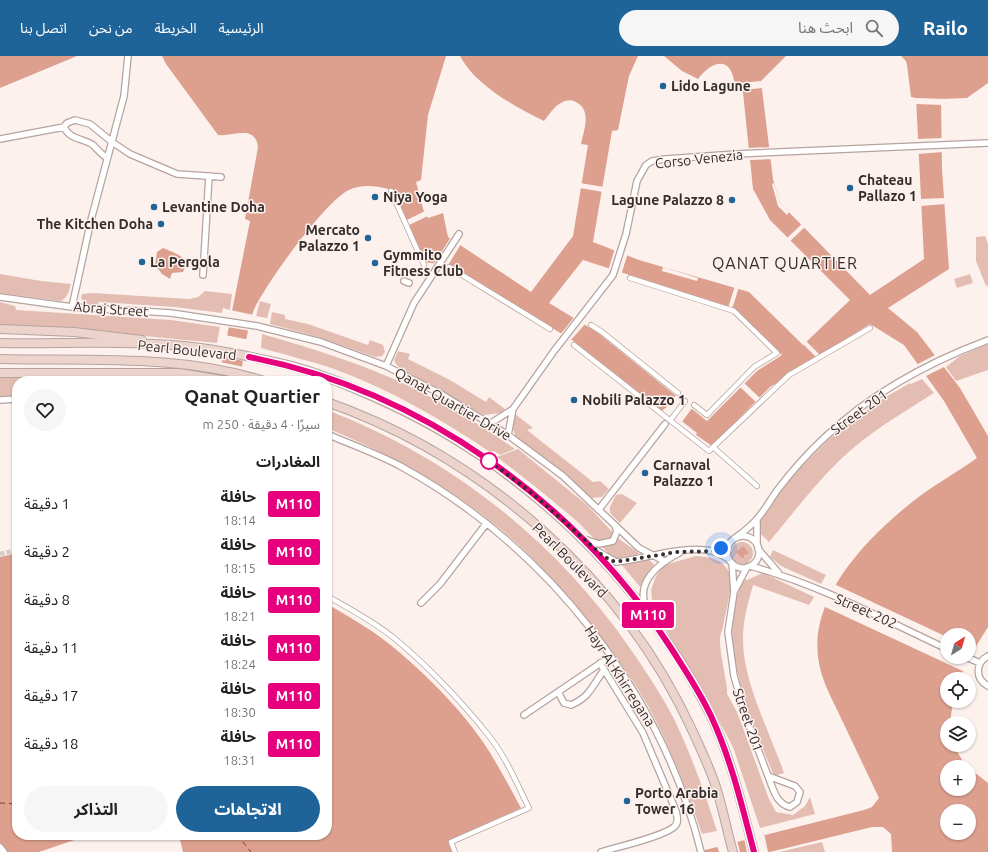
<!DOCTYPE html>
<html lang="ar">
<meta charset="utf-8">
<style>
:root{--surface:#fff;--page:#f6f6f6;--text:#222;--muted:#767676;--accent:#1f6498}
body{margin:0;font-family:Ubuntu,"Noto Sans Arabic",sans-serif;background:var(--page);color:var(--text);direction:rtl;height:100vh;display:flex;flex-direction:column;font-size:15px;white-space:nowrap}
*{box-sizing:border-box;margin:0}
p{font-size:13px;color:var(--muted)}
.icon{flex:none;width:22px;height:22px;fill:none;stroke:currentColor;stroke-width:2;stroke-linecap:round;stroke-linejoin:round}
.map{position:relative;flex:1;overflow:hidden;direction:ltr}
.panel{position:absolute;left:12px;top:320px;width:320px;height:464px;display:flex;flex-direction:column;background:var(--surface);border-radius:16px;box-shadow:0 1px 3px #0004;direction:rtl}
.panel>*{flex:none}
.badge{padding:0 8px;border-radius:3px;font-size:14px;line-height:26px}
.needle{width:26px;rotate:37deg}
.buttons{position:absolute;left:940px;top:572px;display:grid;gap:8px}
.buttons a{display:grid;place-items:center;width:36px;height:36px;border-radius:50%;background:var(--surface);box-shadow:0 1px 3px #0004;font-size:20px}
.you{position:absolute;width:20px;height:20px;margin:-10px;border:3px solid #fff;border-radius:50%;background:#1a73e8;box-shadow:0 0 0 6px #1a73e833}
.map>.badge{position:absolute;translate:-50% -50%;box-shadow:0 0 0 2px #fff}
h2{padding:0 12px;font-size:15px;line-height:36px}
.round{display:grid;place-items:center;flex:none;width:42px;height:42px;border-radius:21px;background:var(--page)}
.overview{display:flex;align-items:center;justify-content:space-between;height:68px;padding:0 12px}
h1{font-size:19px;font-weight:700;line-height:30px}
.action{display:flex;gap:8px;margin-top:auto;padding:8px 12px}
.action a{flex:1;height:46px;border-radius:24px;background:var(--accent);color:#fff;font-size:16px;font-weight:700;line-height:46px;text-align:center}
.action a+a{background:var(--page);color:var(--text)}
ul{padding:0;list-style:none}
li{display:flex;align-items:center;gap:12px;height:48px;padding:0 12px}
li div{flex:1}
li b{display:block;font-size:15px}
li em{font-style:normal}
li .badge{min-width:44px;font-weight:700;text-align:center}
header{display:flex;align-items:center;gap:24px;box-sizing:border-box;height:56px;padding:0 20px;background:var(--accent);color:#fff}
header strong{font-size:19px}
nav{display:flex;gap:22px;margin-inline-start:auto;font-size:14px}
.search{width:280px;height:36px;background:var(--page);display:flex;align-items:center;gap:10px;box-sizing:border-box;padding:0 14px;border-radius:22px;color:var(--muted);font-size:15px}
.map>svg:first-child{display:block}
</style>
<header>
<strong>Railo</strong>
<div class="search"><svg class="icon" aria-label="search" viewBox="0 0 24 24"><circle cx="10" cy="10" r="6"/><path d="M15 15l6 6"/></svg>ابحث هنا</div>
<nav><a>الرئيسية</a><a>الخريطة</a><a>من نحن</a><a>اتصل بنا</a></nav>
</header>
<div class="map">
<svg width="988" height="796" viewBox="0 0 988 796">
<rect width="100%" height="100%" fill="#fdf1ee"/>
<path fill="#e4bdb2" d="M985 180 988 188V229L986 230 976 205V181Z
M0 218 41 225 71 228C69 236 68 241 61 245L0 237Z
M970 218 973 227 957 232 954 223Z
M205 235 232 238 230 254 223 252 222 257 174 251 99 246 98 248H85L81 242 82 238 93 237 189 243 198 241Z
M260 245 271 248 267 262 256 260Z
M0 246 15 250 16 254 171 264 220 271 217 287 71 273 0 271Z
M272 256 285 259V263L308 268 368 289 370 284 383 289 385 296 382 300 375 301 318 281 270 268Z
M262 278C314 293 367 309 415 333 450 350 483 371 515 393L500 399 494 395 490 396C441 363 389 333 334 313 311 305 285 299 261 292Z
M988 288V314L956 325 946 311 960 300Z
M398 295 410 298 408 303 450 324 486 346 489 341 505 353 501 357 484 359 402 315 396 308 394 304Z
M116 320 162 321 210 325H17V339L0 341V321Z
M922 323 934 337C901 358 866 378 839 405 813 430 792 459 769 486L759 476V463L790 422 829 383 879 345 910 327 911 328Z
M327 354C449 401 554 483 629 591 645 614 662 639 675 665 692 701 705 737 717 775L702 778C687 734 670 691 648 650 624 608 595 572 563 536 550 522 538 507 524 494 467 440 399 402 327 372Z
M515 358 533 372 527 374 593 426 600 425 609 433 602 441 591 442 516 381 512 371Z
M518 393 587 449 618 482 640 498 621 503H614L578 466 537 432 497 401Z
M622 438 637 447 620 467 610 457V451L616 439Z
M731 497a11 11 0 1 1 22 0a11 11 0 1 1-22 0Z
M773 494 826 519 821 528 781 510 770 501Z
M696 500C747 503 728 537 723 571 722 575 720 579 720 583 720 599 725 617 727 633V638L737 656 769 743 776 756 793 759 805 750 810 741 815 758 760 772 733 691 707 642 653 552 651 534 656 520 664 509Z
M648 503 654 508 640 531 621 508Z
M763 517 814 541 809 549 753 529C748 547 743 564 743 583 743 627 770 676 784 717L774 720C753 668 711 576 745 523L747 524Z
M822 786 825 796H779Z"/>
<path fill="#dda08f" fill-rule="evenodd" d="M0 0H77L0 32Z
M162 0H446L428 59 421 124 416 126 424 156 428 162 443 157 448 181 531 236 573 180 588 89 581 88C584 74 592 54 576 46 571 43 565 44 561 47 554 50 549 59 544 65 515 51 475 29 460 0H638L629 20 618 74 612 75 593 186 639 204 749 236 803 289 850 244 770 164 753 133 742 27 734 25C730 0 712 5 698 23L682 15 664 0H786L761 25 773 123 780 147 870 239 924 203 916 42 911 41 907 9 906 5 901 0H988V27L967 42 941 43 942 113 949 213 888 252 917 276 960 332 988 380V571L970 600 960 623H947V645H953L950 667H947V689H953L964 707 968 711H947V733H969V712L988 727V796H892L891 778 883 771H872L770 796H697L864 754 872 751 879 742C866 715 853 687 840 660 832 643 822 625 819 607 807 543 866 483 912 446 932 430 956 417 977 402L944 345 904 289 870 268 770 331 712 390 696 379 697 377 665 352 662 355 572 284 447 209 423 206 391 132 388 133C375 130 362 128 349 134 326 144 263 231 253 256 247 273 243 305 240 325H218L250 165 245 163 258 91C255 68 233 81 218 79L166 8ZM583 204 735 253 782 299 757 315 707 365 597 276 549 247ZM947 579H969V601H947ZM947 755H969V777H947Z
M163 192C174 197 191 200 183 216L172 217 170 223 162 218 155 209 157 196Z
M743 490 748 496V498L744 499V502H742L736 496Z
M17 497V779H89L39 796H0V501Z
M327 548C348 560 369 572 388 587 422 614 459 651 483 686 497 707 509 730 521 752L448 785 452 796H183L179 779H327Z"/>
<path fill="#fdf1ee" d="M761 25 763 32 741 34 740 27Z
M915 42 945 43V45H943V49L915 48Z
M943 82V96L917 98V83Z
M772 91 773 103 749 104 747 92Z
M580 127 604 131 603 136 580 132Z
M774 127 780 147 789 156 787 159 778 150 772 128Z
M946 142V148L920 150V143Z
M425 155 430 159 407 170 405 165Z
M803 167 806 170 789 186 786 183Z
M451 181 461 188 447 211 433 209Z
M615 192 628 197 621 219 608 215Z
M663 211 698 222 697 225 662 215Z
M735 230 739 231 732 253 728 252Z
M230 254 254 259 251 275 227 271Z
M575 260 586 267 570 285 559 280Z
M225 279 250 284 245 305 221 301Z
M805 284 819 298 816 301 801 286Z
M937 298 946 310 924 321 916 309Z
M220 306 244 311 242 325H216Z
M744 327 760 342 756 346 740 331Z
M677 338 693 351 681 367 665 355 662 357Z
M834 528 947 581V601H969V592L975 594 965 616 823 550Z
M764 777 768 796H747L744 782Z
M737 784 740 796H719L717 789Z"/>
<g fill="none" stroke-linecap="round" stroke-linejoin="round">
<path stroke="#873d29" stroke-width="1" stroke-dasharray="5 4" stroke-linecap="butt" d="M0 747 17 748
M237 779 251 796"/>
<path stroke="#d5cac7" stroke-width="4.5" stroke-dasharray="4.5 2" stroke-linecap="butt" d="M0 498 17 494"/>
<defs>
<path id="pedestrian" d="M391 135 424 209
M449 211 550 273
M630 222 734 255 777 297 754 311 707 359 694 349
M591 269 602 276 678 337
M574 289 709 395 789 319 870 272
M672 362 685 345
M713 391 757 430
M327 540C350 553 373 565 394 582 427 609 463 647 489 680 506 701 517 728 529 752L451 786 455 796"/>
<path id="minor" d="M64 71C70 84 83 82 93 89 98 94 101 98 107 102
M0 83 64 71 67 67 75 64 90 68 112 86 130 98 177 118 221 121
M203 219 209 120
M404 225 409 227
M0 241 72 251 171 257 257 270 321 286 386 310 441 338 508 379 563 420 639 492 664 505
M72 251 91 164 124 40 128 0
M386 310 414 247 459 178
M0 344 17 343
M491 367 513 353
M327 378C352 389 378 398 402 411 547 491 661 635 701 796
M508 379 513 353 554 295 613 219 626 178 637 125 646 109 652 105 666 103 736 98 988 87
M600 452 665 368
M727 496a16 16 0 1 1 32 0a16 16 0 1 1-32 0Z
M735 482C742 477 750 471 756 464 765 455 771 442 779 432 792 415 808 397 824 382 870 338 929 306 988 284
M584 483 599 488 613 485 617 475 615 470
M757 489V464
M758 493 778 516
M597 495 616 506C646 503 682 489 712 495 718 496 724 501 729 503
M713 495 729 488
M732 507 734 536 728 576 734 620 746 661 768 720
M750 510C818 528 883 563 947 593
M735 534 747 511
M421 547 440 528 486 468
M647 554C634 527 658 508 679 497
M988 600C975 607 975 623 988 630
M966 601 980 607
M600 607 643 677 676 755C677 760 679 766 675 770 666 780 617 791 601 796
M558 636 564 647 571 649C590 641 592 630 604 614
M524 659 611 600
M768 720 795 730 800 736 797 746 790 751C776 748 773 732 768 720Z
M0 791 4 796"/>
<path id="secondary" d="M0 273 74 276 142 284
M0 287C52 288 104 285 155 288 197 289 239 298 279 307 316 315 353 331 387 347 525 411 641 522 710 658 731 701 742 750 754 796
M0 303C87 305 180 298 264 325
M0 317H179L228 325
M327 346C485 402 623 523 693 676 701 694 710 712 716 731 723 753 727 775 733 796"/>
</defs>
<use href="#pedestrian" stroke="#b5a39e" stroke-width="6"/>
<use href="#minor" stroke="#b5a39e" stroke-width="8"/>
<use href="#secondary" stroke="#b5a39e" stroke-width="10"/>
<use href="#pedestrian" stroke="#fff" stroke-width="4.5"/>
<use href="#minor" stroke="#fff" stroke-width="5.5"/>
<use href="#secondary" stroke="#ecd4cd" stroke-width="8"/>
</g>
<g fill="none" stroke-linecap="round" stroke-linejoin="round">
<defs>
<path id="line" d="M249 301C421 334 576 446 671 592 685 614 700 636 711 660 731 703 742 750 754 796"/>
</defs>
<use href="#line" stroke="#fff" stroke-width="9"/>
<use href="#line" stroke="#e6007e" stroke-width="6"/>
<path stroke="#342d2b" stroke-width="4" stroke-dasharray="0 7.2" d="M489 405 487 403 533 438 602 499 612 505H622L677 496 713 495 721 492"/>
</g>
<g fill="#1f6498" stroke="#fdf1ee" stroke-width="1.5">
<circle cx="663" cy="30" r="4"/>
<circle cx="850" cy="132" r="4"/>
<circle cx="375" cy="141" r="4"/>
<circle cx="732" cy="144" r="4"/>
<circle cx="154" cy="151" r="4"/>
<circle cx="161" cy="168" r="4"/>
<circle cx="368" cy="182" r="4"/>
<circle cx="142" cy="206" r="4"/>
<circle cx="375" cy="207" r="4"/>
<circle cx="574" cy="344" r="4"/>
<circle cx="645" cy="417" r="4"/>
<circle cx="627" cy="745" r="4"/>
</g>
<circle fill="#fff" stroke="#e6007e" stroke-width="2" cx="489" cy="405" r="8"/>
<g text-anchor="middle" dominant-baseline="central" stroke-width="3" stroke-linejoin="round" paint-order="stroke">
<g font-size="14" font-weight="bold" fill="#342d2b" stroke="#fdf1ee" text-anchor="start">
<text x="671" y="30">Lido Lagune</text>
<text x="858" y="124">Chateau<tspan x="858" dy="16">Pallazo 1</tspan></text>
<text x="383" y="141">Niya Yoga</text>
<text x="724" y="144" text-anchor="end">Lagune Palazzo 8</text>
<text x="162" y="151">Levantine Doha</text>
<text x="153" y="168" text-anchor="end">The Kitchen Doha</text>
<text x="360" y="174" text-anchor="end">Mercato<tspan x="360" dy="16">Palazzo 1</tspan></text>
<text x="383" y="199">Gymmito<tspan x="383" dy="16">Fitness Club</tspan></text>
<text x="150" y="206">La Pergola</text>
<text x="582" y="344">Nobili Palazzo 1</text>
<text x="653" y="409">Carnaval<tspan x="653" dy="16">Palazzo 1</tspan></text>
<text x="635" y="737">Porto Arabia<tspan x="635" dy="16">Tower 16</tspan></text>
</g>
<g font-size="14" fill="#342d2b" stroke="#fdf1ee">
<text transform="translate(699 103) rotate(-6)">Corso Venezia</text>
<text transform="translate(111 253) rotate(4)">Abraj Street</text>
<text transform="translate(187 294) rotate(6)">Pearl Boulevard</text>
<text transform="translate(453 348) rotate(30)">Qanat Quartier Drive</text>
<text transform="translate(859 356) rotate(-36)">Street 201</text>
<text transform="translate(570 504) rotate(45)">Pearl Boulevard</text>
<text transform="translate(866 555) rotate(24)">Street 202</text>
<text transform="translate(620 620) rotate(57)">Hayr Al Khirregana</text>
<text transform="translate(748 664) rotate(71)">Street 201</text>
</g>
<g font-size="16" letter-spacing="1" fill="#342d2b" stroke="#fdf1ee">
<text x="785" y="207">QANAT QUARTIER</text>
</g>
</g>
</svg>
<div class="buttons">
<a><svg class="needle" viewBox="-14 -14 28 28"><path d="M0-13l5 13h-10z" fill="#e53935"/><path d="M0 13l5-13h-10z" fill="#767676"/></svg></a>
<a><svg class="icon" aria-label="locate" viewBox="0 0 24 24"><circle cx="12" cy="12" r="6"/><path d="M12 2v4M12 18v4M2 12h4M18 12h4"/></svg></a>
<a><svg class="icon" aria-label="layers" viewBox="0 0 24 24"><path d="M12 4l9 5-9 5-9-5zM3 14l9 5 9-5"/></svg></a>
<a>+</a>
<a>−</a>
</div>
<div class="you" style="left:721px;top:492px"></div>
<b class="badge" style="left:648px;top:559px;background:#e6007e;color:#fff">M110</b>
<section class="panel">
<div class="overview"><div><h1>Qanat Quartier</h1><p>سيرًا · 4 دقيقة · 250 m</p></div><a class="round"><svg class="icon" aria-label="heart" viewBox="0 0 24 24"><path d="M12 20l-8-8c-3-5 5-10 8-4 3-6 11-1 8 4z"/></svg></a></div>
<h2>المغادرات</h2>
<ul>
<li><span class="badge" style="background:#e6007e;color:#fff">M110</span><div><b>حافلة</b><p>18:14</p></div><em>1 دقيقة</em></li>
<li><span class="badge" style="background:#e6007e;color:#fff">M110</span><div><b>حافلة</b><p>18:15</p></div><em>2 دقيقة</em></li>
<li><span class="badge" style="background:#e6007e;color:#fff">M110</span><div><b>حافلة</b><p>18:21</p></div><em>8 دقيقة</em></li>
<li><span class="badge" style="background:#e6007e;color:#fff">M110</span><div><b>حافلة</b><p>18:24</p></div><em>11 دقيقة</em></li>
<li><span class="badge" style="background:#e6007e;color:#fff">M110</span><div><b>حافلة</b><p>18:30</p></div><em>17 دقيقة</em></li>
<li><span class="badge" style="background:#e6007e;color:#fff">M110</span><div><b>حافلة</b><p>18:31</p></div><em>18 دقيقة</em></li>
</ul>
<div class="action"><a>الاتجاهات</a><a>التذاكر</a></div>
</section>
</div>
